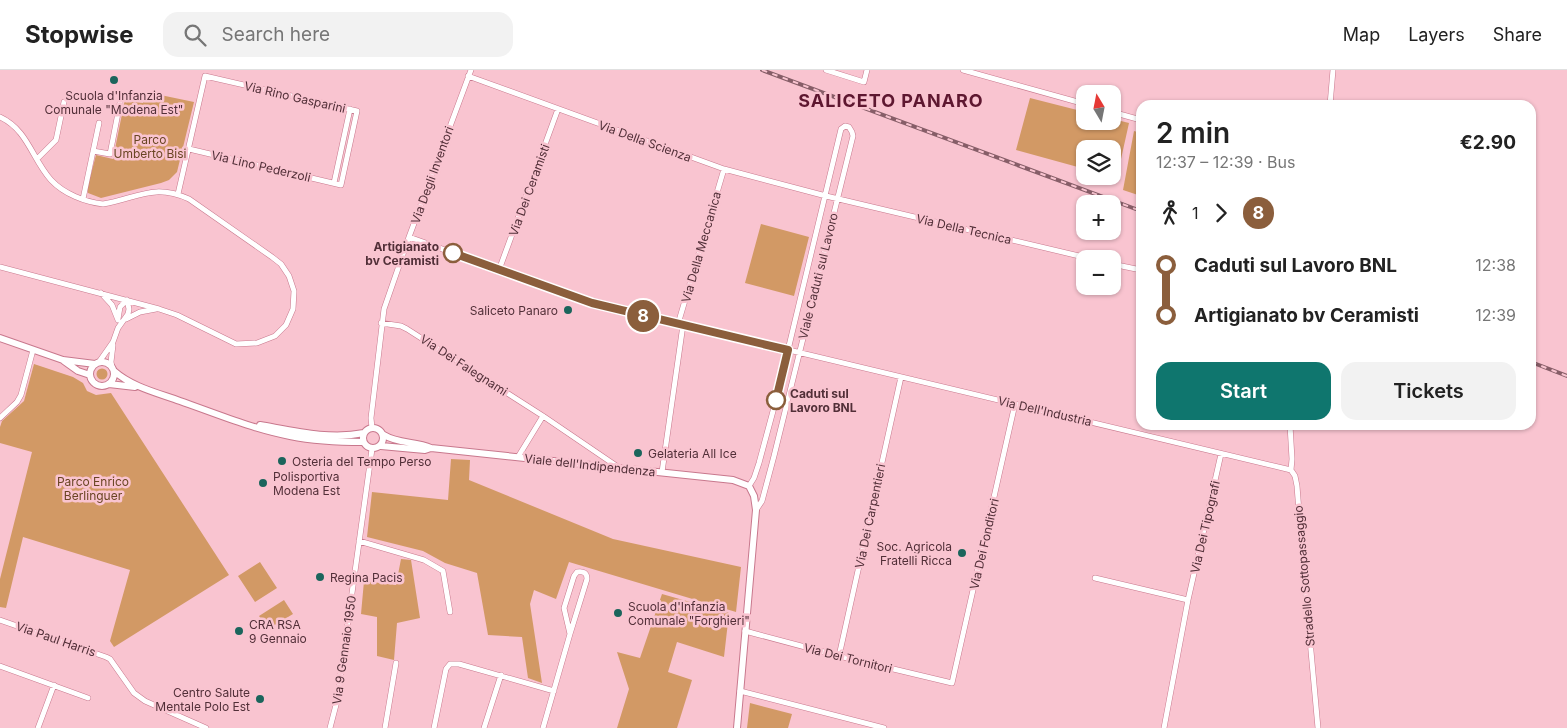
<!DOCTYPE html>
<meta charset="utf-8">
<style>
:root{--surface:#fff;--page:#f2f2f2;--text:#222;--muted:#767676;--line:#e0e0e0;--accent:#0f766e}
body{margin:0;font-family:Inter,sans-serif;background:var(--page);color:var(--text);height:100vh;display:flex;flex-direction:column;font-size:19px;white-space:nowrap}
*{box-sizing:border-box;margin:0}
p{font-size:16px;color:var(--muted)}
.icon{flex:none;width:28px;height:28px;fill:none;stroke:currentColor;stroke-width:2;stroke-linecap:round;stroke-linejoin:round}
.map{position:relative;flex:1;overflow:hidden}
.details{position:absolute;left:1136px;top:30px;width:400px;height:330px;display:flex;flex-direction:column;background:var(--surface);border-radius:15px;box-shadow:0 1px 4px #0004}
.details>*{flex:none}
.badge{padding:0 10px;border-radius:16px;font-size:18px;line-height:32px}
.needle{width:32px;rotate:350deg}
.tools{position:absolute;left:1076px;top:15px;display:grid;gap:10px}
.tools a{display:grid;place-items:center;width:45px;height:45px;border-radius:10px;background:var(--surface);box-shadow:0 1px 4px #0004;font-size:25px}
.map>.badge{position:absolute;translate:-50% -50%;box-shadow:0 0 0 2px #fff}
.legs{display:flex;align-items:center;gap:8px;height:55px;padding:0 20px;font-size:16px}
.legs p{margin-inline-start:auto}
.head{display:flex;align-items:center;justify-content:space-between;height:85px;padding:0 20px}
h1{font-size:28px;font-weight:600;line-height:38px}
.cta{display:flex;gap:10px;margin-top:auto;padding:10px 20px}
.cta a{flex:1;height:58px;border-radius:15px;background:var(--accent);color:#fff;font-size:20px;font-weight:600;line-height:58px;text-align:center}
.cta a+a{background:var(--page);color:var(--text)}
ul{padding:0 20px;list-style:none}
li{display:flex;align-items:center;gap:18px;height:50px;font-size:19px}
li i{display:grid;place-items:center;width:8px;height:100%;margin:0 6px;background:currentColor}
li i::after{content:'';width:12px;height:12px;margin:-6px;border:4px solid;border-radius:50%;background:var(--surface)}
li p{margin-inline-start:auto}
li:first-child i{background:linear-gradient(#0000 50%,currentColor 0)}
li:last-child i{background:linear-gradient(currentColor 50%,#0000 0)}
header{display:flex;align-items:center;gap:30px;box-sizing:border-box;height:70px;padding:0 25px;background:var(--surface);border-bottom:1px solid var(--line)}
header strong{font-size:24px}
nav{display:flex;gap:28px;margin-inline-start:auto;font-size:18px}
.search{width:350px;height:45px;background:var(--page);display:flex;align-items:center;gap:12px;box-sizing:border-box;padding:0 18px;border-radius:15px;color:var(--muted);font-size:19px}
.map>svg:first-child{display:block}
</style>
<header>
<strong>Stopwise</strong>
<div class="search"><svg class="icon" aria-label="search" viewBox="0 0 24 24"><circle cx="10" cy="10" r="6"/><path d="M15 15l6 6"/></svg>Search here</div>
<nav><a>Map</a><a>Layers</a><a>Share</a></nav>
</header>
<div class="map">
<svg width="1567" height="658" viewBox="0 0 1567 658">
<rect width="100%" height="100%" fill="#f9c4d0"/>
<path fill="#d29965" d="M146 22 194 32 177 102 169 110 161 113 101 128 88 123 87 119 96 85 113 89 125 29 143 33Z
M1030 28 1085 42V51H1112L1113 49 1129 53 1117 107 1113 106 1112 79H1085V99L1016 80Z
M1134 61 1141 63V126L1123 120Z
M761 154 809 167 794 226 745 213Z
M34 294 73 307 83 313 87 321 96 325 111 323 229 505 114 577 110 571 130 500 23 467 6 538 0 537V509L32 382 0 373V357L2 351 24 331Z
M96.5 304a5.5 5.5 0 1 1 11 0a5.5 5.5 0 1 1-11 0Z
M451 389 470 390 469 410 613 469 741 497 736 542 569 492 556 529 534 520 530 534 542 613 528 608 522 567 488 565 477 503 445 493 423 481 367 467 372 422 448 430Z
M401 489 411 490 420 548 397 553 394 590 377 586V547L361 544 364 511 396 515Z
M260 492 277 518 255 532 238 506Z
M662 524 729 543 724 587 677 572 668 602 692 610 677 658H617L629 619 617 582 640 588Z
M284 530 293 544 268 559 259 546Z
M750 633 792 644 788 658H747Z"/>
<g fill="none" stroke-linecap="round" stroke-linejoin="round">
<defs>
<path id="minor" d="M826 0 864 12 867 0
M963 0 1085 34
M468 6 724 99 826 126 1092 189
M1330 35 1333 0
M1112 42 1141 50
M0 47C28 60 32 89 51 110 64 124 85 132 103 134 138 128 153 113 189 129L272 187 281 194 289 206 294 221 293 239 286 255 275 266 257 273 236 274 177 245 159 239 0 197
M93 81 110 84 120 33
M37 89 56 70 64 32
M334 113 350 39
M178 124 205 6 357 41 341 115 189 79
M83 129 99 53
M409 167 592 233 1291 400
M1112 194 1141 200
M499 200 558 39
M101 223 112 235 118 250
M118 249 120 237 127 230
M126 249 140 242 156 239
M381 253 401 256 407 259 543 346 618 397
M678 254 724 99
M99 292 113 272 118 258 128 244 129 239 127 230
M112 297 111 292 113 275
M0 348 17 332 21 325 33 280
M1290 355 1292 389 1291 400 1295 406 1297 416 1303 493 1318 658
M372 358 371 348 384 239 409 167 471 0
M518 387 543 346
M662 402 683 255
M749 416 754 408 759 393 776 330 841 59 845 56 849 57 852 62 853 66 774 386 762 431 756 440
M359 471 424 490 443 501 450 542
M1095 508 1188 530
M0 550 106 587 110 589 134 623 145 631 206 658
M745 561 839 586 952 613 1015 334
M839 586 901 307
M0 596 88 628
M740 621 884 658
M38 658 54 615
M330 658 337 631 372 379
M385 658 396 593
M434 658 446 599 450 594H459L554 621
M484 658 501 605
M543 658 570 564 587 509C587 503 584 501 577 502L574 506 564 538 570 564
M1164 658 1188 530 1221 384"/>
<path id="tertiary" d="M0 268 63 290 95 294
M64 291 78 301 90 305
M90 304a12 12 0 1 1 24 0a12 12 0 1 1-24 0Z
M114 301C132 317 158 323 180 331 217 344 253 359 290 366 315 371 339 372 363 372
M109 314 135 317
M260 355C294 361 330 370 364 363
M363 368a10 10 0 1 1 20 0a10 10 0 1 1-20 0Z
M384 365C398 374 416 371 431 378L733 410 749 416 754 426 756 440 737 658
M381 376 425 380 431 378"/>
</defs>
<use href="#minor" stroke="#c8788d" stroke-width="6"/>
<use href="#tertiary" stroke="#c8788d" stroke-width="8"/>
<use href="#minor" stroke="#fff" stroke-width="5"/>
<use href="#tertiary" stroke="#fff" stroke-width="6"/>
<defs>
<path id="rail" d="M762 0 1141 141
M1531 292 1567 306"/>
</defs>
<use href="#rail" stroke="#875e68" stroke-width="4"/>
<use href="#rail" stroke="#f9c4d0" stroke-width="2" stroke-dasharray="5.5" stroke-linecap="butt"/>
</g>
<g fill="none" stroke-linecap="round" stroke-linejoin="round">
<defs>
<path id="line-1" d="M453 183 592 233 788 280 776 330"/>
</defs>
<use href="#line-1" stroke="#fff" stroke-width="11"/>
<use href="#line-1" stroke="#8b5e3c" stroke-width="8"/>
</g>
<g fill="#1b655c" stroke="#f9c4d0" stroke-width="2">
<circle cx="114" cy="10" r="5"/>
<circle cx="568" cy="240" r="5"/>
<circle cx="638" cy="383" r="5"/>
<circle cx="282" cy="391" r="5"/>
<circle cx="263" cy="413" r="5"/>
<circle cx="962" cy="483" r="5"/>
<circle cx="320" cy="507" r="5"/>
<circle cx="618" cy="543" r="5"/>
<circle cx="239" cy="561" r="5"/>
<circle cx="260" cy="629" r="5"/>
</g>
<g fill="#fff" stroke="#8b5e3c" stroke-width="2.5">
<circle cx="453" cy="183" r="9"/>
<circle cx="776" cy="330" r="9"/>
</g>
<g text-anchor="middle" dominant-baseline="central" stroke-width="5" stroke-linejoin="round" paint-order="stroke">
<g font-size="12" fill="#522f38" stroke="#f9c4d0" text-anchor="start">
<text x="114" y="25" text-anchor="middle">Scuola d'Infanzia<tspan x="114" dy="14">Comunale "Modena Est"</tspan></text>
<text x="558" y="240" text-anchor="end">Saliceto Panaro</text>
<text x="648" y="383">Gelateria All Ice</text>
<text x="292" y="391">Osteria del Tempo Perso</text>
<text x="273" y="406">Polisportiva<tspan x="273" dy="14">Modena Est</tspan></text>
<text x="952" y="476" text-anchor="end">Soc. Agricola<tspan x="952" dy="14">Fratelli Ricca</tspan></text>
<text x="330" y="507">Regina Pacis</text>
<text x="628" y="536">Scuola d'Infanzia<tspan x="628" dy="14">Comunale "Forghieri"</tspan></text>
<text x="249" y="554">CRA RSA<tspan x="249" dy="14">9 Gennaio</tspan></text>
<text x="250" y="622" text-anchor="end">Centro Salute<tspan x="250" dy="14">Mentale Polo Est</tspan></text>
</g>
<g font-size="12" fill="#522f38" stroke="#f9c4d0">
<text transform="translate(295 27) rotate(13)">Via Rino Gasparini</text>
<text transform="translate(645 71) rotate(20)">Via Della Scienza</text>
<text transform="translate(261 96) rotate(13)">Via Lino Pederzoli</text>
<text transform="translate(432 105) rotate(-70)">Via Degli Inventori</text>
<text transform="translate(529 120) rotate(-70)">Via Dei Ceramisti</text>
<text transform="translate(964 159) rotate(13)">Via Della Tecnica</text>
<text transform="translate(701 177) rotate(-74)">Via Della Meccanica</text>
<text transform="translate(818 206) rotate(-76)">Viale Caduti sul Lavoro</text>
<text transform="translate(464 295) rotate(33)">Via Dei Falegnami</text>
<text transform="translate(1045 341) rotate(13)">Via Dell'Industria</text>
<text transform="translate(590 395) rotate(6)">Viale dell'Indipendenza</text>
<text transform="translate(870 446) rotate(-78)">Via Dei Carpentieri</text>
<text transform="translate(1205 457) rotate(-77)">Via Dei Tipografi</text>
<text transform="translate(984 474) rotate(-77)">Via Dei Fonditori</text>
<text transform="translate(1304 506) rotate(-95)">Stradello Sottopassaggio</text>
<text transform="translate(56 569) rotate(19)">Via Paul Harris</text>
<text transform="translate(344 580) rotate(-82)">Via 9 Gennaio 1950</text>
<text transform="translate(848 588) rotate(14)">Via Dei Tornitori</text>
</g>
<g font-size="12" fill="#694523" stroke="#f9c4d0">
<text x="150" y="69">Parco<tspan x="150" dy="14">Umberto Bisi</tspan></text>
<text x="93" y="411">Parco Enrico<tspan x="93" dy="14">Berlinguer</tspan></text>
</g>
<g font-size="12" font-weight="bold" fill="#522f38" stroke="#f9c4d0" text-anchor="end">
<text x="439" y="176">Artigianato<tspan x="439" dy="14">bv Ceramisti</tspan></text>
<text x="790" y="323" text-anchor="start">Caduti sul<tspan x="790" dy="14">Lavoro BNL</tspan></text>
</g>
<g font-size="18" font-weight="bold" letter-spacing="1" fill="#5e1730" stroke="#f9c4d0">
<text x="891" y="30">SALICETO PANARO</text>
</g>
</g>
</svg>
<div class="tools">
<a><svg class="needle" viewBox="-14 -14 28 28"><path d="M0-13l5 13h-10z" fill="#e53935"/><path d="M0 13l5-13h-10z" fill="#767676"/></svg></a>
<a><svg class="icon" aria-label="layers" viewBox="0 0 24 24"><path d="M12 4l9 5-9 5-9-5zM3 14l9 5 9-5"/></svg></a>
<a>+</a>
<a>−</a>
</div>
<b class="badge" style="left:643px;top:246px;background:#8b5e3c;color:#fff">8</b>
<section class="details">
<div class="head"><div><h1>2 min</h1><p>12:37 – 12:39 · Bus</p></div><b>€2.90</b></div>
<div class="legs"><svg class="icon" aria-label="walk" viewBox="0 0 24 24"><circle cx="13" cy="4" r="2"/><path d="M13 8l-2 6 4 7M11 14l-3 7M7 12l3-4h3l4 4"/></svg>1<svg class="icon" aria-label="forward" viewBox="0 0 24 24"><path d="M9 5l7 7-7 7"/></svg><b class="badge" style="background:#8b5e3c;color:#fff">8</b></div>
<ul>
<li><i style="color:#8b5e3c"></i><b>Caduti sul Lavoro BNL</b><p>12:38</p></li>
<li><i style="color:#8b5e3c"></i><b>Artigianato bv Ceramisti</b><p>12:39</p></li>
</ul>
<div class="cta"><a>Start</a><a>Tickets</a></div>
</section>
</div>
